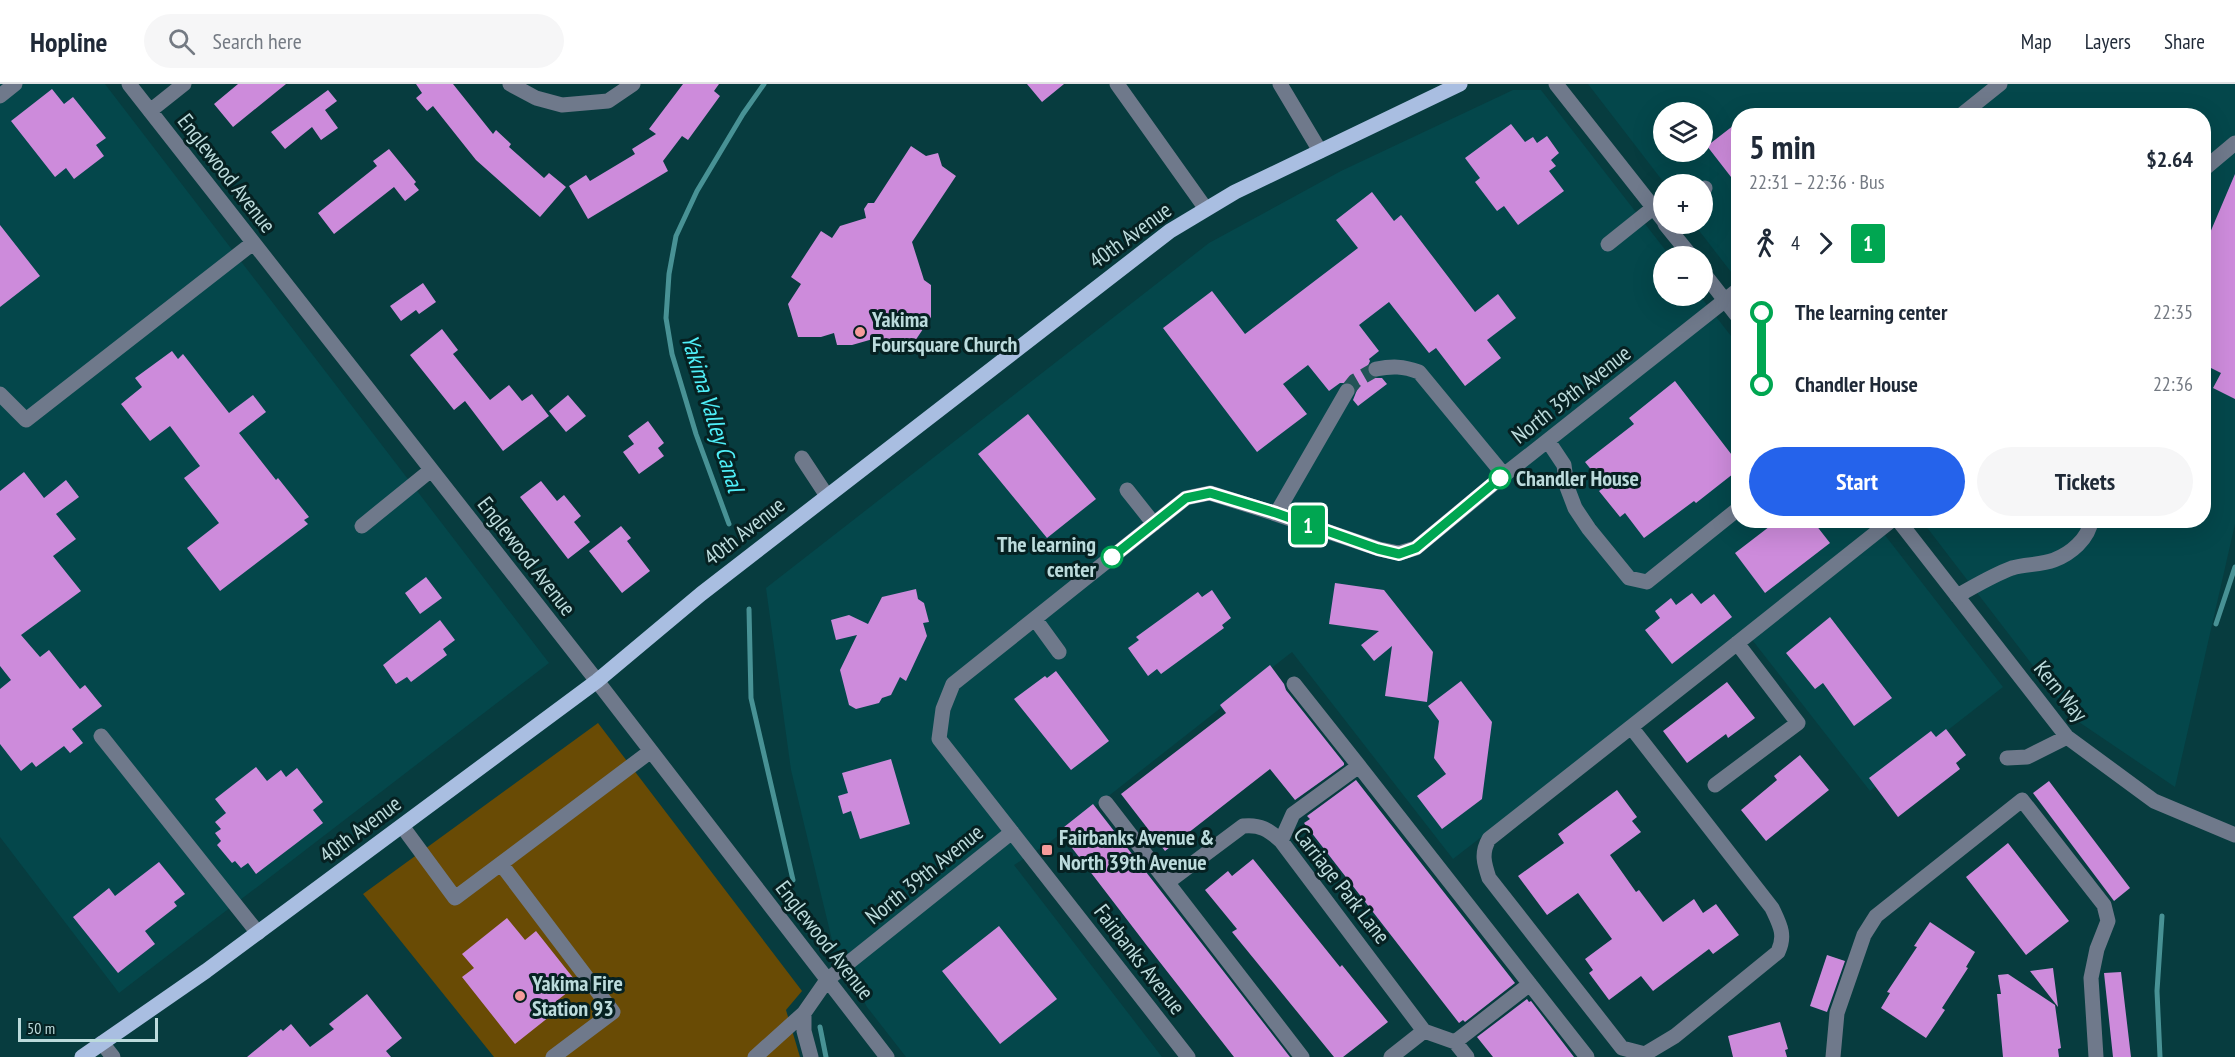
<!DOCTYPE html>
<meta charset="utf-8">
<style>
:root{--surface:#fff;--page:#f6f6f7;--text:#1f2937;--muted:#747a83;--line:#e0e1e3;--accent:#2563eb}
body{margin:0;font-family:"PT Sans Narrow",sans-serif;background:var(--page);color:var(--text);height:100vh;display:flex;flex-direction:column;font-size:22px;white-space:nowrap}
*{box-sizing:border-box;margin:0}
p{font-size:20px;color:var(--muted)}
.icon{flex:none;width:33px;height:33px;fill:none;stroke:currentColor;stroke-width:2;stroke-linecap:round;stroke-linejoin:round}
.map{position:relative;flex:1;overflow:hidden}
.panel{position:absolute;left:1731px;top:24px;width:480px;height:420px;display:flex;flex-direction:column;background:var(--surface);border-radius:24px;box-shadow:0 6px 24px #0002}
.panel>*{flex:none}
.badge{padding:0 12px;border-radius:4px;font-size:21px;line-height:39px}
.tools{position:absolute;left:1653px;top:18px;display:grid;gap:12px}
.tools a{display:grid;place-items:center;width:60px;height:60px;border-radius:50%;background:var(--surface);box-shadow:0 6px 24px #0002;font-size:30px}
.scale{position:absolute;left:18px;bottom:15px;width:140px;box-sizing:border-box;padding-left:6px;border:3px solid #bcdbdc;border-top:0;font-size:16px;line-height:21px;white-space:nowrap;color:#bcdbdc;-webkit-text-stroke:4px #062122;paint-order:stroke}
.map>.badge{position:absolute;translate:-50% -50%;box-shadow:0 0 0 3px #fff}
.legs{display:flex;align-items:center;gap:9px;height:66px;padding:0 18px;font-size:20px}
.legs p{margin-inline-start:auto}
.overview{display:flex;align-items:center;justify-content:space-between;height:102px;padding:0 18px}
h1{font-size:33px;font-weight:700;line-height:45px}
.action{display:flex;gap:12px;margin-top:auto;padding:12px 18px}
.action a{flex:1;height:69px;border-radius:36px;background:var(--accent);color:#fff;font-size:24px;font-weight:700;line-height:69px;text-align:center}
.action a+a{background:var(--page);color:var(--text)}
ul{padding:0 18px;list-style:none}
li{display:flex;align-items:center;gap:21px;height:72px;font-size:22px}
li i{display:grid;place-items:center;width:9px;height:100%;margin:0 8px;background:currentColor}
li i::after{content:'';width:15px;height:15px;margin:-8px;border:4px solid;border-radius:50%;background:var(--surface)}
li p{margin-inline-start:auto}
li:first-child i{background:linear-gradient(#0000 50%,currentColor 0)}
li:last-child i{background:linear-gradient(currentColor 50%,#0000 0)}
header{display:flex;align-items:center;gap:36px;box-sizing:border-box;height:84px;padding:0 30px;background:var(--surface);border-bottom:2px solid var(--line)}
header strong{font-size:28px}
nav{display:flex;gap:33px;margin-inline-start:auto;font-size:21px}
.search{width:420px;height:54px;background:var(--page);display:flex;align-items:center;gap:15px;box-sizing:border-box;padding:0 21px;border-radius:33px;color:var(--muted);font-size:22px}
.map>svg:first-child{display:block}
</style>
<header>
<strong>Hopline</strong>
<div class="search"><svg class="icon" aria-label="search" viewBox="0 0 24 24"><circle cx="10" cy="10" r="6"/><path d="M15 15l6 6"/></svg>Search here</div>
<nav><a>Map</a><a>Layers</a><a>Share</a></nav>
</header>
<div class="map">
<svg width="2235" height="973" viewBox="0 0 2235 973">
<rect width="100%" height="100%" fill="#073c3f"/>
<path fill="#04474b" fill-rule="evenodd" d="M0 0H105L549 579 119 909 0 753Z
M1588 0H2235V440L2175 703 2073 634 1922 437 2204 436V32H1738V197L1694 140H1702V100H1665ZM1664 28H1702V68H1664Z
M1513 6H1541L1670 172H1664V212H1700L1738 261V436L1874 437 2003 603 1870 707 1746 548 1453 775 1292 568 1050 758 1014 781 1162 973H906L867 923 832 856 791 686 766 504 1209 159 1341 87Z"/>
<path fill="#694b05" d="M598 639 802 907 786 926 800 973H494L363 810Z"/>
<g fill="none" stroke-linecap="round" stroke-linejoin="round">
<path stroke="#489295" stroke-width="5" d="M729 440 696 350 672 270 666 234 669 190 676 152 697 107 743 30 764 0
M749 525 751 614 793 796
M2216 540 2235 483
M820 943 826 973
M2160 973 2157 907 2162 832"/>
</g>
<path fill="#cd8bdb" d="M238 0H286L233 43 214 20Z
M416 0H453L493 50 496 46 511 60 509 63 544 94 549 89 566 103 540 133 476 76 433 22 427 27 416 14 422 9Z
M683 0H719L714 7 720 12 688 56 682 52 663 77 668 87 588 135 569 102 586 91 590 97 635 70 632 65 656 50 649 45Z
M1027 0H1064L1042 18Z
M52 5 64 20 73 13 106 54 96 61 104 72 74 95 66 84 55 93 11 37Z
M328 6 337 17 325 26 338 44 321 56 312 43 285 65 271 48Z
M1738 38V102L1707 62Z
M1511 40 1525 58 1533 53 1537 59 1547 52 1559 69 1551 76 1556 82 1549 87 1564 107 1518 141 1504 122 1497 127 1475 98 1480 94 1465 74Z
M911 62 926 72 938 69 942 82 956 92 912 158 924 196 931 201V233L913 260H881L873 255 852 261H837L834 249 821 253H798L788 220 801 200 791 193 821 147 832 154 840 142 866 134 864 125 868 119H874Z
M389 65 416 98 414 100 419 106 405 117 394 103 334 150 318 129 377 82 373 77Z
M2235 90V315L2213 304 2221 289 2207 282 2204 260V163Z
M1372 108 1394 137 1401 131 1475 228 1498 210 1516 234 1487 256 1501 274 1465 302 1436 264 1429 269 1389 218 1359 241 1379 267 1369 275 1370 277 1366 286 1368 291 1373 294H1382L1387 300 1358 322 1353 316 1357 306 1352 299H1340L1329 307 1308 281 1283 300 1307 330 1257 368 1163 244 1212 207 1245 250 1358 164 1336 136Z
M0 141 40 192 0 223Z
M423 199 436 218 419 230 416 226 401 237 390 222Z
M442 245 458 266 453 270 490 316 509 301 522 317 532 310 549 332 503 367 465 317 454 326 410 271Z
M172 267 178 275 183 270 229 329 253 311 266 328 239 349 276 396 278 394 309 433 304 436 308 440 220 507 187 464 219 439 184 394 200 382 170 342 150 357 121 320 142 303 135 294Z
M1675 297 1738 379V386L1696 419 1694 417 1644 454 1625 429 1620 433 1599 407 1605 403 1585 378 1634 340 1629 334Z
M568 311 586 332 566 348 549 327Z
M1028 330 1096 415 1047 454 978 370Z
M648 337 664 359 658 364 664 372 639 390 623 368 634 360 628 352Z
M24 388 44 414 66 396 79 413 56 430 76 455 53 472 81 507 21 551 40 573 49 566 80 605 85 601 102 622 72 645 83 659 70 669 64 662 36 683 32 678 21 687 0 660V605L11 596 0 582V407Z
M541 397 557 417 564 411 581 432 574 438 590 458 568 475 520 413Z
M1778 436H1812L1830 459 1765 509 1735 469Z
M621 442 631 454 627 457 650 487 622 509 589 467Z
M426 493 442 514 420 530 405 509Z
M1335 499 1384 506 1433 568 1427 618 1385 612 1392 562 1374 577 1361 561 1379 547 1329 540Z
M916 505 918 515 924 519 929 538 923 539 927 552 906 597 900 593 891 611 882 614 879 619 856 625 849 621 840 586 857 551 836 556 831 536 849 531 868 540 882 513Z
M1212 506 1231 534 1222 541 1224 544 1161 590 1157 585 1148 592 1128 564 1139 556 1136 553 1198 508 1202 513Z
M1692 509 1701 520 1714 510 1732 533 1672 580 1645 546 1660 534 1655 527 1671 514 1676 521Z
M1830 533 1892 614 1854 642 1823 599 1815 605 1786 569Z
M440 536 455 556 443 565 447 571 411 598 407 593 396 600 383 581Z
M1270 581 1284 600 1286 606 1344 679V681L1295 716 1270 685 1165 767 1121 710 1226 629 1220 621Z
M1056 587 1109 657 1071 686 1014 615 1045 592 1047 594Z
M1461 597 1492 638 1482 715 1442 745 1417 712 1446 690 1434 674 1439 637 1428 622Z
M1727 598 1755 634 1728 654 1726 650 1687 679 1663 647Z
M1946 645 1966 671 1956 679 1960 685 1898 733 1869 694 1931 647 1936 653Z
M1800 671 1829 706 1766 757 1741 726 1777 696 1774 692Z
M891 675 910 740 860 755 851 727 843 730 838 712 848 709 842 689Z
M256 683 267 697 281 686 286 693 297 684 323 718 313 726 323 739 256 790 248 779 241 784 235 777 232 779 217 761 221 757 215 749 221 745 215 738 226 729 215 715Z
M1356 696 1515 899 1465 938 1463 936 1459 939 1304 739 1310 735 1307 732Z
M2049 697 2130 804 2114 817 2033 709Z
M1617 706 1637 733 1632 737 1641 748 1610 771 1636 808 1639 806 1663 838 1694 815 1703 829 1716 820 1739 851 1713 870 1709 865 1653 907 1641 892 1609 916 1589 889 1593 886 1585 875 1612 855 1578 809 1547 831 1518 792 1564 759 1558 750Z
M1093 720 1224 888 1290 973H1234L1148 863 1059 747Z
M2008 759 2069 837 2026 871 1966 793Z
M1253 775 1340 883 1342 881 1388 938 1343 973H1334L1232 848 1237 845 1205 806 1228 787 1232 792Z
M159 778 185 810 174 818 177 822 145 847 155 860 118 889 73 833 109 804 115 812Z
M507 834 525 856 536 847 578 900 549 923 554 929 515 960 462 893 474 884 462 870Z
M1930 838 1975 868 1966 883 1968 884 1942 924 1945 926 1926 954 1881 924 1890 909 1887 908 1917 863 1914 862Z
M999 842 1057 915 1000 960 942 887Z
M1827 871 1845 877 1827 928 1810 922Z
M2053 884 2058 923 2030 887Z
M2121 888 2131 973H2113L2104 889Z
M2008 890 2055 921 2061 964 2058 965 2059 973H2003L1997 910H2001L1998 891Z
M367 910 402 954 386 967 391 973H247L281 945 283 947 291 940 310 963 334 945 329 940Z
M1527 915 1529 918 1531 917 1574 973H1493L1477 953Z
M1780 938 1788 965 1785 966 1787 973H1733L1728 952Z"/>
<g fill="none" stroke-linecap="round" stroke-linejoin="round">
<path stroke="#225457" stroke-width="15" stroke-dasharray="15 8" stroke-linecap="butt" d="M1347 307 1355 297 1376 285"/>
<path stroke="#6f798b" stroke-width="15" d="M129 0 597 597 887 973
M510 0 536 14 562 21 608 17 633 0
M1117 0 1206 125
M1280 0 1320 67
M1556 0 1664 137
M0 12 15 0
M150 27 184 0
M1960 32 2000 0
M2204 85 2235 59
M1702 106 1705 104
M1665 140 1691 172
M1608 160 1653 124
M1702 187 1738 233
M1376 285C1392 282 1403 282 1419 288L1504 391
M0 310 26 336 253 159
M1548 357 1564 381 1567 403 1575 424 1589 445 1629 494 1647 498 1738 425
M802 374 827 412
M1127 406 1154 440
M1276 430 1347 307
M1898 436 2067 653 2154 717 2235 751
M362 442 431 386
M1957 512C1975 502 1993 491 2012 484 2025 480 2041 481 2054 476 2070 470 2089 455 2091 436
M1035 535 1059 568
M1631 643 1772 824C1780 841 1786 851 1778 868L1675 952 1645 970 1622 964 1489 794C1484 779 1481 769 1489 755 1624 649 1758 543 1892 436
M101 652 258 849
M2007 674 2027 673 2067 653
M1359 682 1587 973
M1715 701 1798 639 1737 559
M1106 719 1302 973
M402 742 455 814 651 667
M1281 757 1293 730 1359 682 1294 600
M501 780 613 928 553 973
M1168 798 1243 742C1260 740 1269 746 1281 757L1424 947 1391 973
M1424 947 1455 958 1530 900
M1455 958 1467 973
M102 959 113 973
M755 973 804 929
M811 973 804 947V929L827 896 1012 748
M1188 973 939 655 943 625 953 600 1186 414 1210 409 1276 430 1379 465 1399 469 1416 464 1504 391 1738 206
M1833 973 1837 929 1864 851 1876 832 2022 716 2104 821 2108 837 2097 865 2091 894 2096 973"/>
<path stroke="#a9bee1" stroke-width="15" d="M82 973 206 887 597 597 701 510 1170 147 1235 108 1460 0"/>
</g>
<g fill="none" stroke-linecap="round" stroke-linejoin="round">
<defs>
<path id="line-1" d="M1112 473 1186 414 1210 409 1276 429 1378 465 1399 470 1416 464 1500 394"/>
</defs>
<use href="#line-1" stroke="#fff" stroke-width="14"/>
<use href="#line-1" stroke="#00a651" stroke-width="9"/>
</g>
<g fill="#f59b9a" stroke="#062122" stroke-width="2">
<circle cx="860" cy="248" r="6"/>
<rect x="1041" y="760" width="12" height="12" rx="3"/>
<circle cx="520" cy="912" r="6"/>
</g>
<g fill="#fff" stroke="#00a651" stroke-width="3">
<circle cx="1500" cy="394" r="10"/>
<circle cx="1112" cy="473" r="10"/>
</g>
<g text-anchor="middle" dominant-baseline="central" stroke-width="6" stroke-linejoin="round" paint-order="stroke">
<g font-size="22" fill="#bcdbdc" stroke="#062122">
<text transform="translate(227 89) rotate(52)">Englewood Avenue</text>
<text transform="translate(1130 151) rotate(-36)">40th Avenue</text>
<text transform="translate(1571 310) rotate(-38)">North 39th Avenue</text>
<text transform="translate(744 447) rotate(-38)">40th Avenue</text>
<text transform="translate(527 472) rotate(52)">Englewood Avenue</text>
<text transform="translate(2061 607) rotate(51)">Kern Way</text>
<text transform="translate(360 745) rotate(-37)">40th Avenue</text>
<text transform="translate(924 790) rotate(-39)">North 39th Avenue</text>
<text transform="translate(1342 801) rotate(52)">Carriage Park Lane</text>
<text transform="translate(825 856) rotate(52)">Englewood Avenue</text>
<text transform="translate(1140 875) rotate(52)">Fairbanks Avenue</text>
</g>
<g font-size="22" font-weight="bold" fill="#bcdbdc" stroke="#062122" text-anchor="start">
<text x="872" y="235">Yakima<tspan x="872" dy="25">Foursquare Church</tspan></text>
<text x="1059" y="753">Fairbanks Avenue &amp;<tspan x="1059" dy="25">North 39th Avenue</tspan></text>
<text x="532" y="899">Yakima Fire<tspan x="532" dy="25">Station 93</tspan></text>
</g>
<g font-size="22" font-weight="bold" fill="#bcdbdc" stroke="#062122" text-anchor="start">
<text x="1516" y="394">Chandler House</text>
<text x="1096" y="460" text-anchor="end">The learning<tspan x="1096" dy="25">center</tspan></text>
</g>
<g font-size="24" font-style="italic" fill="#4feff8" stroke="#062122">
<text transform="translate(713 329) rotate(73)">Yakima Valley Canal</text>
</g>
</g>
</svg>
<div class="tools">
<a><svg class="icon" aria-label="layers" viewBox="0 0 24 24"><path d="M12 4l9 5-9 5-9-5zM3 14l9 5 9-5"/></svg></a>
<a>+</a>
<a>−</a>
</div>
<div class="scale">50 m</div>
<b class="badge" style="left:1308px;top:441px;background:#00a651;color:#fff">1</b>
<section class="panel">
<div class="overview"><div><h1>5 min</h1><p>22:31 – 22:36 · Bus</p></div><b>$2.64</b></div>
<div class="legs"><svg class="icon" aria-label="walk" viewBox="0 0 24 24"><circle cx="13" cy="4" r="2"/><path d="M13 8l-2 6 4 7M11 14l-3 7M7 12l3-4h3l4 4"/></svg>4<svg class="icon" aria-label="forward" viewBox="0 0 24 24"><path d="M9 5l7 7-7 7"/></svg><b class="badge" style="background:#00a651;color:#fff">1</b></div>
<ul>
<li><i style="color:#00a651"></i><b>The learning center</b><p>22:35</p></li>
<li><i style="color:#00a651"></i><b>Chandler House</b><p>22:36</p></li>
</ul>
<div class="action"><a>Start</a><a>Tickets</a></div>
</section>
</div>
